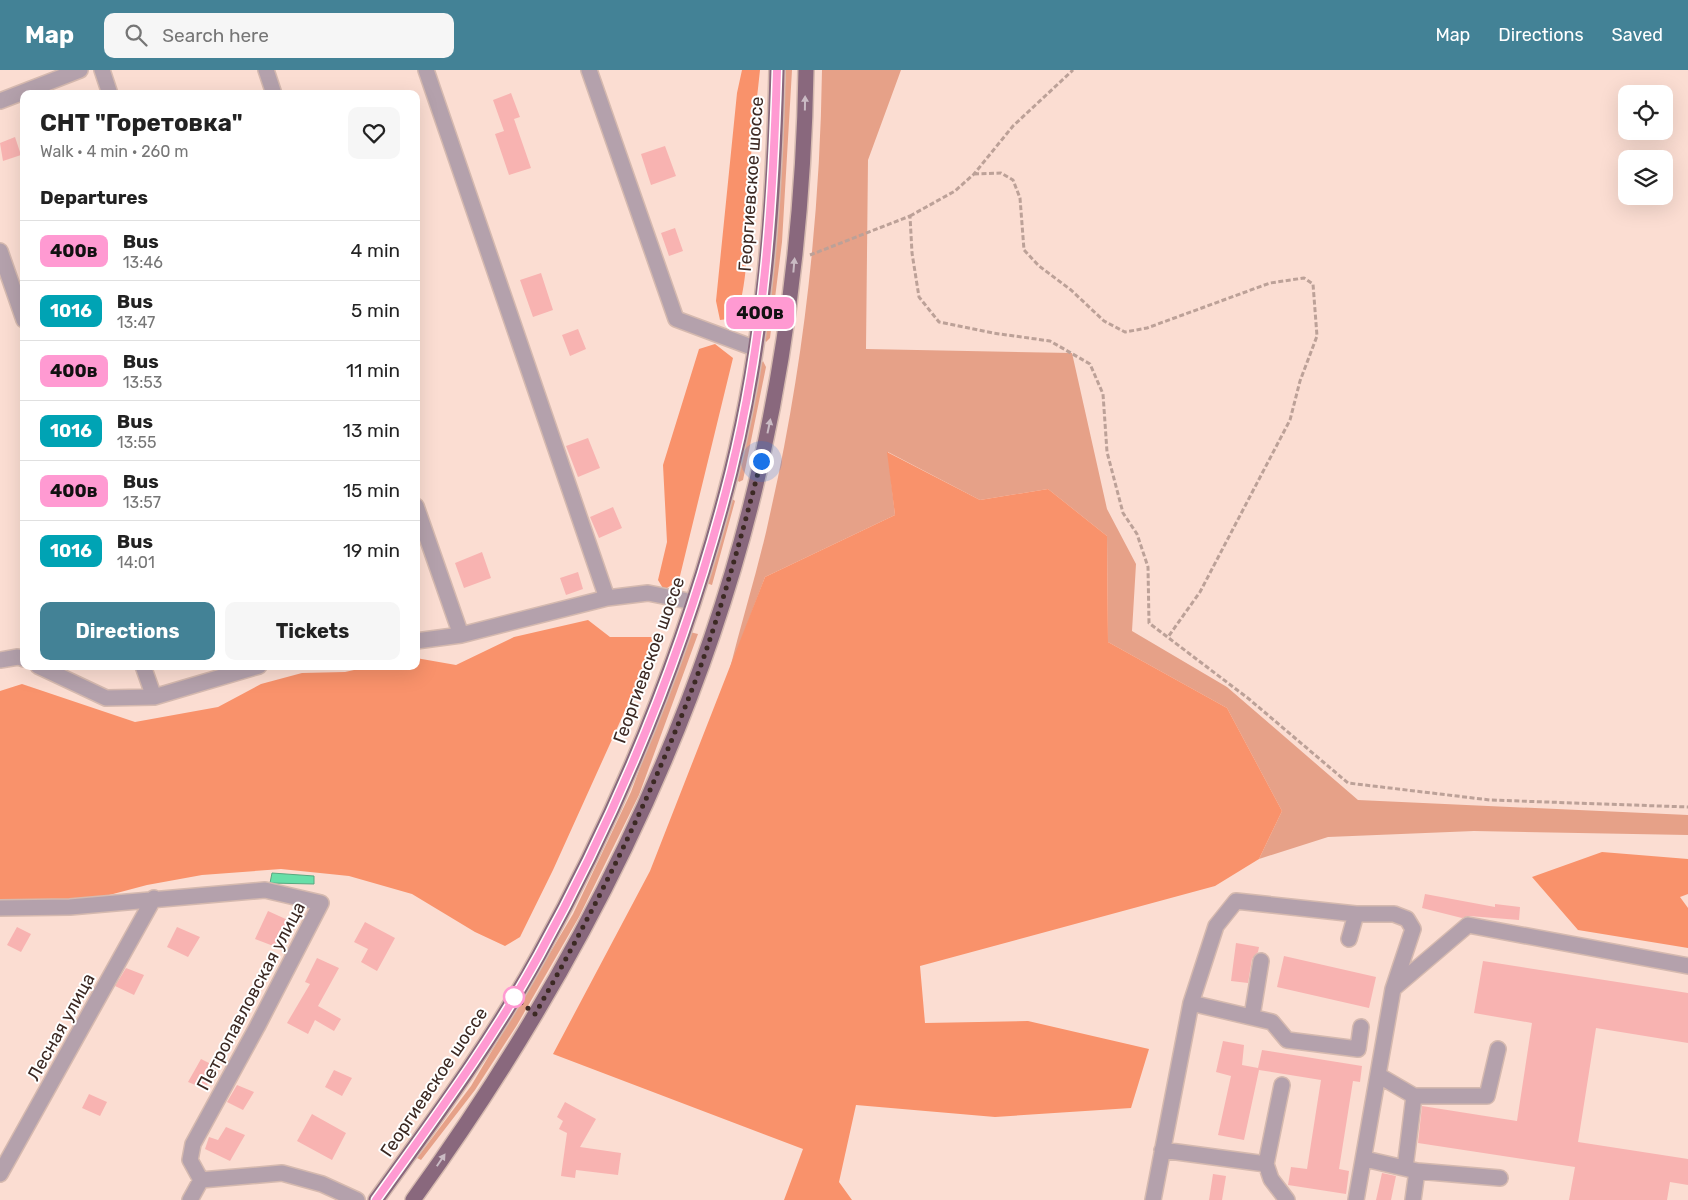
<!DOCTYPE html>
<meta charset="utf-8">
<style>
:root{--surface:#fff;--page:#f6f6f6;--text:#222;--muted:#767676;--line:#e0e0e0;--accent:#438296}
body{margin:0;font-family:Rubik,sans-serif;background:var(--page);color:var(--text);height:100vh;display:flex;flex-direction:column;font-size:19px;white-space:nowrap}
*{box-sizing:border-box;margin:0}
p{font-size:16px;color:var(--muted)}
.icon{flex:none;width:28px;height:28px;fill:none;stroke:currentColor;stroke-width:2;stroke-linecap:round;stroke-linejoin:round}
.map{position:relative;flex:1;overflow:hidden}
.drawer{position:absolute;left:20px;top:20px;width:400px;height:580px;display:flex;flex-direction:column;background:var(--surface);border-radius:10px;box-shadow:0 5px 20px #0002}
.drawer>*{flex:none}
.badge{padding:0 10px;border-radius:8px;font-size:18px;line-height:32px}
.buttons{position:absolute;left:1618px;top:15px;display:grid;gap:10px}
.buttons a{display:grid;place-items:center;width:55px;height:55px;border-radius:10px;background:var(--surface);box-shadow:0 5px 20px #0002;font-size:25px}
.you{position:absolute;width:25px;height:25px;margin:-12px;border:4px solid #fff;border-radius:50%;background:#1a73e8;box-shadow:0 0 0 8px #1a73e833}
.map>.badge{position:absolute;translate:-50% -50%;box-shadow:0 0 0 2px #fff}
h2{padding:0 20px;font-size:19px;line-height:45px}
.round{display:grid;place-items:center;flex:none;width:52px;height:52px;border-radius:10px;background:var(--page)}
.head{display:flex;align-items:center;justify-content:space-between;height:85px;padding:0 20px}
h1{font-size:24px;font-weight:700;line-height:38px}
.primary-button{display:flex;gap:10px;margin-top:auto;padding:10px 20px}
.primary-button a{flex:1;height:58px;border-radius:10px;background:var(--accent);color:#fff;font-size:20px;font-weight:700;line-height:58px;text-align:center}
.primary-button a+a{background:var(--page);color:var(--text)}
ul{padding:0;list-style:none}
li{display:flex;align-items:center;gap:15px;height:60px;padding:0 20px;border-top:1px solid var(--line)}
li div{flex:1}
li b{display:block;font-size:19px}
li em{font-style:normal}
li .badge{min-width:55px;font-weight:700;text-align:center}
header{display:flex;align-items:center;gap:30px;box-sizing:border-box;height:70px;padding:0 25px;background:var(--accent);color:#fff}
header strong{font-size:24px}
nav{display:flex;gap:28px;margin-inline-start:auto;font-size:18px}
.search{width:350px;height:45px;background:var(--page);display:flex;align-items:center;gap:12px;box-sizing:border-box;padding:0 18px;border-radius:10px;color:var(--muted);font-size:19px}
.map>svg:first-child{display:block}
</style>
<header>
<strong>Map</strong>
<div class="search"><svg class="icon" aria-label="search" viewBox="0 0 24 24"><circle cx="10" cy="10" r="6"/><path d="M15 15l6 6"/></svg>Search here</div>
<nav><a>Map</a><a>Directions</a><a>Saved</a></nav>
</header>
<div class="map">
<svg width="1688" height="1130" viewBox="0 0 1688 1130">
<rect width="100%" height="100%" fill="#fbddd2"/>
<path fill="#e6a188" d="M786 0H792L782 172 770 268 766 272 764 268 776 172Z
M822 0H901L868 90 866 279 1072 283 1107 439 1136 494 1132 561 1227 617 1358 730 1688 745V765L1474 761 1328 767 1259 789 1282 741 1227 638 1108 572 1107 466 1048 419 980 430 888 382 895 445 765 507 729 602C742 549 759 497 770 444 803 299 820 149 822 0Z
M763 291 766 297 743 410 739 412 737 409 759 297Z
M730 427 735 431 712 515 706 513Z
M690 562 698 564 639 725 579 847 517 955 475 1020 421 1090 417 1088 471 1016 573 844 631 722Z"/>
<path fill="#f9926b" d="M742 0H760C756 38 751 76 749 115 747 158 750 206 736 248L720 250 716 231 737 23Z
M715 274 733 288 679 510 664 520 658 510 667 472 663 395 699 279Z
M887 382 980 430 1048 419 1107 466 1108 572 1227 638 1282 741 1259 789 1215 816 920 896 925 953 1028 951 1149 979 1131 1038 995 1047 856 1035 839 1112 852 1130H784L803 1079 553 984 650 801 765 507 895 445Z
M588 550 610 567H654L646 599 633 623 553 800 520 867 505 876 475 862 412 824 349 806 281 799 202 805 147 815 79 833 0 834V621L22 614 135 652 218 637 261 614 302 603 345 602 372 596H416V588L456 595 514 567Z
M1602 782 1688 789V824L1680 827 1688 838V878L1578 860 1532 807Z"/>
<path fill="#67dfa8" stroke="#5aa880" d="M272 803 314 806V814L270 813Z"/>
<path fill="#f8b3b1" d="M511 23 520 47 514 49 531 98 509 105 495 64 504 61 493 30Z
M15 67 21 85 3 91 0 73Z
M665 76 676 106 651 115 641 84Z
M675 158 683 181 669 186 661 163Z
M541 203 553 240 533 247 520 210Z
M578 259 586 279 570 286 562 265Z
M588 368 600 398 578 407 566 376Z
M613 437 622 458 599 468 590 447Z
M482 482 491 508 464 518 455 493Z
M578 502 583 519 566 525 560 508Z
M1425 824 1495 837V834L1520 837 1519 850 1469 846 1462 848 1422 838Z
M268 841 290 851 276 877 255 869Z
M365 852 395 868 377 901 361 892 368 879 354 872Z
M17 857 31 864 21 882 7 875Z
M177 857 200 867 188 887 167 877Z
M1236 873 1259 877 1258 882 1252 889 1248 913 1231 911Z
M1284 886 1376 907 1369 938 1277 917Z
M317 888 339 898 318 936 341 949 334 961 315 950 308 964 287 953 310 914 305 912Z
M1483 891 1688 923V973L1596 958 1578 1072 1688 1089V1115L1670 1112 1667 1130H1569L1575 1097 1418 1073 1422 1036 1517 1051 1532 953 1474 943Z
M126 898 144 905 134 925 115 916Z
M1223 971 1244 975 1242 995 1258 998 1262 980 1362 996 1360 1012 1353 1011 1339 1099 1349 1101 1346 1124 1288 1115 1291 1097 1307 1099 1321 1010 1259 1000 1244 1070 1218 1065 1231 1006 1216 1002Z
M201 989 217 997 205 1019 188 1012Z
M334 1000 352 1008 342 1026 325 1017Z
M237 1015 254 1022 243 1040 227 1032Z
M89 1024 107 1032 100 1046 82 1038Z
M565 1032 596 1049 580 1077 621 1083 618 1105 576 1100 575 1108 561 1106 567 1063 559 1059 563 1051 557 1047Z
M312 1044 346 1063 332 1090 297 1071Z
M226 1057 245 1065 230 1091 205 1079 209 1067 218 1070Z
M1382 1103 1396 1106 1391 1130H1376Z
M1213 1104 1226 1106 1222 1130H1209Z"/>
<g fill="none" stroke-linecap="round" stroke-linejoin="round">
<defs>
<path id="minor" d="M102 0 110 24
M266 0 274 24
M426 0 607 528
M589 0 676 249 754 278
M0 31 80 0
M0 181 24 250
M416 436 461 565
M416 571 461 565 607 528 648 523 693 532
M0 590 18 587 24 589
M38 596 106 628 154 627 259 596
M143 596 154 627
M0 838 70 837 265 820 321 833 257 957 193 1074 190 1090 201 1110
M1349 869 1356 844
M1394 918 1468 855 1688 896
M1191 933 1272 952 1287 970 1358 979 1361 957
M1252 946 1261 891
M1378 1005 1414 1026H1487L1498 979
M1162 1080 1266 1094 1271 1109 1287 1130
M1365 1089 1417 1101 1500 1108
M1266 1094 1282 1015
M1405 1098 1414 1026
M0 1104 154 828
M190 1130 201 1110 282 1103 322 1114 357 1130
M1153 1130 1191 933 1216 856 1236 831 1356 844H1394L1407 849 1413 859 1393 919 1356 1130
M1413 1130 1417 1101"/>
<path id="major" d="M376 1130C433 1051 492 971 539 885 622 734 689 569 731 402 764 270 774 135 777 0
M413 1130C573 909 703 656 762 388 790 261 804 130 806 0"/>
</defs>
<use href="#minor" stroke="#d5b9af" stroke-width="18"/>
<use href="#major" stroke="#d5b9af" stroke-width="18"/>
<path stroke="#bca198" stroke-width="3" stroke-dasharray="5 2.5" stroke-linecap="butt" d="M974 104 1001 103 1013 110 1020 128 1024 180 1039 196 1071 220 1104 251 1125 262 1147 258 1270 213 1304 208 1313 214 1317 266 1300 311 1290 350 1200 522 1168 567
M910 146 955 121 974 104 1013 56 1073 0
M810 185 910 146 912 183 919 227 939 252 993 263 1050 271 1090 294 1103 324 1107 382 1123 443 1137 464 1148 497 1149 553 1249 629 1348 713 1490 730 1688 737"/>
<use href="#minor" stroke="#b4a1ac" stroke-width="15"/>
<use href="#major" stroke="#89687d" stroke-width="15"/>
</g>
<defs><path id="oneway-solid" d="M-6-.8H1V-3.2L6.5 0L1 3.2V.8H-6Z" transform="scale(1.25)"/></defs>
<g fill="#cabbc4">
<use href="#oneway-solid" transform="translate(805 33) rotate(-89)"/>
<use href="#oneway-solid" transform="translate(794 195) rotate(-85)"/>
<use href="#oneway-solid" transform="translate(769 356) rotate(-78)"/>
<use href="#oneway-solid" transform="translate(441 1090) rotate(-56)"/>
</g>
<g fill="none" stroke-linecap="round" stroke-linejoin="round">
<defs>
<path id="line" d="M376 1130C433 1050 492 971 539 885 622 734 689 569 731 402 764 270 773 135 777 0"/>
</defs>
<use href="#line" stroke="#fff" stroke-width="11"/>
<use href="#line" stroke="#ff9ad2" stroke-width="8"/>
<path stroke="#3c2923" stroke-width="5" stroke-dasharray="0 9" d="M514 927 535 944C597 836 652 725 696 609 722 538 742 465 761 391"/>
</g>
<circle fill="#fff" stroke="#ff9ad2" stroke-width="2.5" cx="514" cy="927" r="10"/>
<g text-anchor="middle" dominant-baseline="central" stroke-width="4" stroke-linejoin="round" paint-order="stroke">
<g font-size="18" fill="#3c2923" stroke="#fff">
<text transform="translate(751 114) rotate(-86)">Георгиевское шоссе</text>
<text transform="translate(649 590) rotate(-70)">Георгиевское шоссе</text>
<text transform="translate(251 926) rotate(-62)">Петропавловская улица</text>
<text transform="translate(61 957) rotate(-61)">Лесная улица</text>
<text transform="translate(434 1012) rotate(-56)">Георгиевское шоссе</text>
</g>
</g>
</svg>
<div class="buttons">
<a><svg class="icon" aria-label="locate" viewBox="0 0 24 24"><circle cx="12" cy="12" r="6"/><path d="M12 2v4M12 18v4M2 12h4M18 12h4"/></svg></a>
<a><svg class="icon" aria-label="layers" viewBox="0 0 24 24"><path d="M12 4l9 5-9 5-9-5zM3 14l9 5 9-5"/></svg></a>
</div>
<div class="you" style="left:761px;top:391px"></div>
<b class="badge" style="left:760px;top:243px;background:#ff9ad2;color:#111">400в</b>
<section class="drawer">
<div class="head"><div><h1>СНТ &quot;Горетовка&quot;</h1><p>Walk · 4 min · 260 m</p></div><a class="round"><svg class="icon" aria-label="heart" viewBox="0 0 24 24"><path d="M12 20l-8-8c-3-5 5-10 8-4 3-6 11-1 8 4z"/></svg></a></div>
<h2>Departures</h2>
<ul>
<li><span class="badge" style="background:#ff9ad2;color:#111">400в</span><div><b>Bus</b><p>13:46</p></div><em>4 min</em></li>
<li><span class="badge" style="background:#00a3b4;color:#fff">1016</span><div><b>Bus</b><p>13:47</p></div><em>5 min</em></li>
<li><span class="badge" style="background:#ff9ad2;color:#111">400в</span><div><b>Bus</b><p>13:53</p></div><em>11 min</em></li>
<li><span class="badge" style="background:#00a3b4;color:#fff">1016</span><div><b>Bus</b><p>13:55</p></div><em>13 min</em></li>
<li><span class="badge" style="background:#ff9ad2;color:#111">400в</span><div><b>Bus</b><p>13:57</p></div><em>15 min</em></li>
<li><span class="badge" style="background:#00a3b4;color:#fff">1016</span><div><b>Bus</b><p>14:01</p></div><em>19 min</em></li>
</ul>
<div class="primary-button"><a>Directions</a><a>Tickets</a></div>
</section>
</div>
